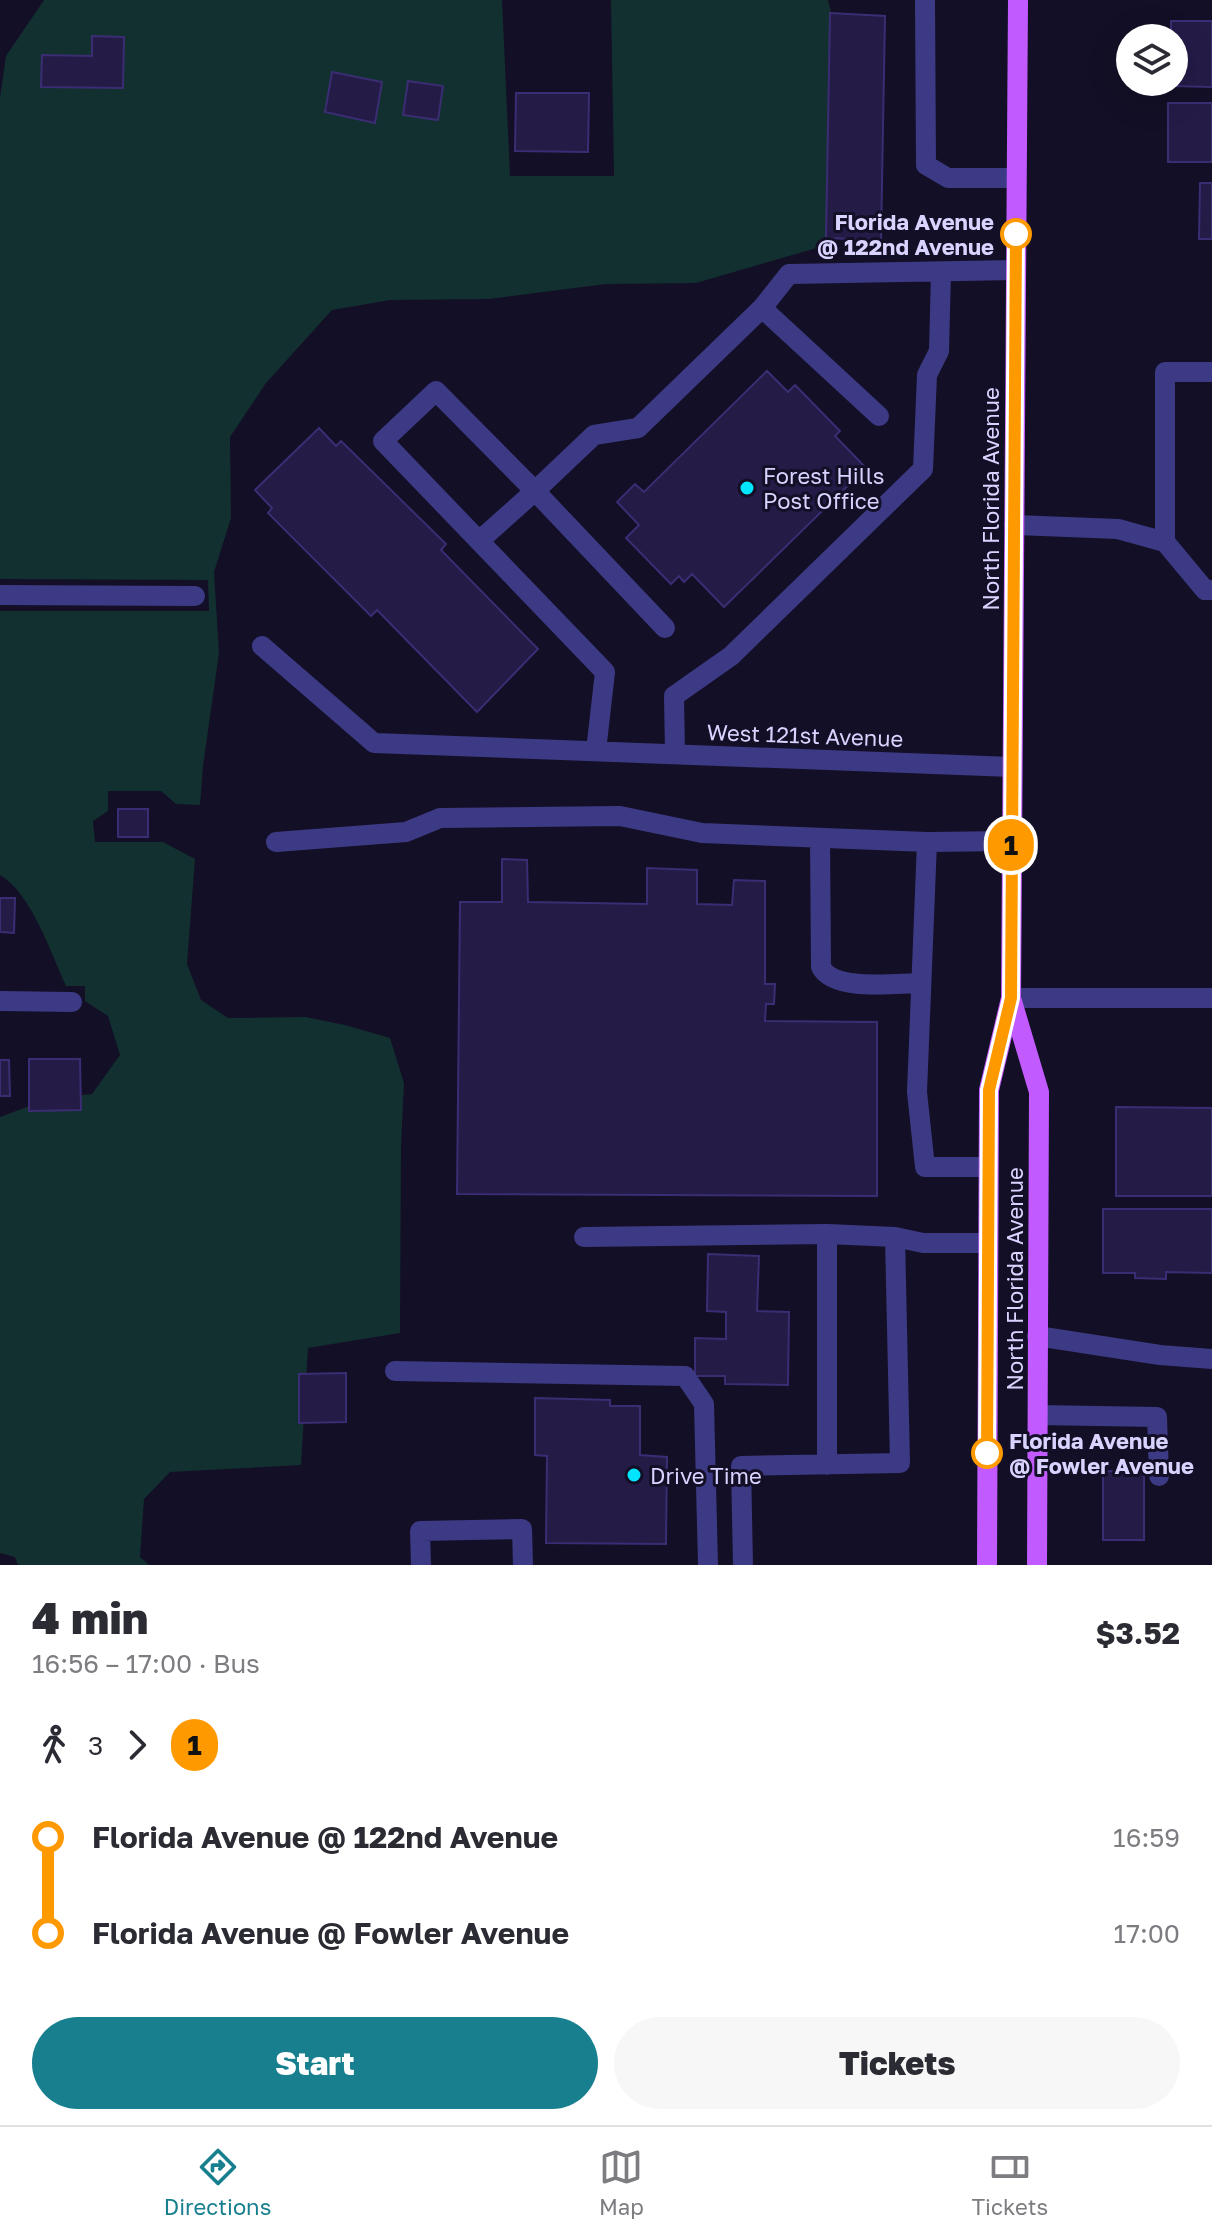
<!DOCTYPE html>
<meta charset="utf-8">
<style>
:root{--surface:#fff;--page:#f7f7f7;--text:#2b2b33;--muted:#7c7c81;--line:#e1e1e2;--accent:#187f8f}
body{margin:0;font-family:"Golos Text",sans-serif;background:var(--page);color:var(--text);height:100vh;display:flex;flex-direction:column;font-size:30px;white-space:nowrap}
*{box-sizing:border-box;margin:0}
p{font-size:26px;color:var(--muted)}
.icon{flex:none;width:44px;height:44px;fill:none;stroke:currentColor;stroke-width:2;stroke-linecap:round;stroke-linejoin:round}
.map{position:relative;height:1565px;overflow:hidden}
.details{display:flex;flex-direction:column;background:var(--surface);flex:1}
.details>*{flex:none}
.badge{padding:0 16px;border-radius:26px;font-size:28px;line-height:52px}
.buttons{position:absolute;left:1116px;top:24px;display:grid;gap:16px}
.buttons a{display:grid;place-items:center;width:72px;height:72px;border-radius:50%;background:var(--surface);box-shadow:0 8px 32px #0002;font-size:40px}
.map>.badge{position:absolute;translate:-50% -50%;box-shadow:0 0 0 4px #fff}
.legs{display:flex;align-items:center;gap:12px;height:88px;padding:0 32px;font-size:26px}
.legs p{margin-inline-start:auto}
.head{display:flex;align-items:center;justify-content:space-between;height:136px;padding:0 32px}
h1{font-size:44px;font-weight:800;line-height:60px}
.cta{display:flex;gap:16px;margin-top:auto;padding:16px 32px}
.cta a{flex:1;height:92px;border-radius:48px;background:var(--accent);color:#fff;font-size:32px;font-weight:800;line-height:92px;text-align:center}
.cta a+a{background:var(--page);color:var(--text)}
ul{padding:0 32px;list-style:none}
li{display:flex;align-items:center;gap:28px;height:96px;font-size:30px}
li i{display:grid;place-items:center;width:12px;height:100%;margin:0 10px;background:currentColor}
li i::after{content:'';width:20px;height:20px;margin:-10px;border:6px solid;border-radius:50%;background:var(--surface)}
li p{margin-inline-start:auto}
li:first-child i{background:linear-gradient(#0000 50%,currentColor 0)}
li:last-child i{background:linear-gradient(currentColor 50%,#0000 0)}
.tabs{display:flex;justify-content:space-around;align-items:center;height:112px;border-top:2px solid var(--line);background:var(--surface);font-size:22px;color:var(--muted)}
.tabs a{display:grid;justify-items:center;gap:4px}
.tabs .active{color:var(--accent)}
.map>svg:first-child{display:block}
</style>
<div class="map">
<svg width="1212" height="1565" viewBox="0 0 1212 1565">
<rect width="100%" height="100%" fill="#130f26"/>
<path fill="#12302f" d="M44 0H502L510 176H614L611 0H828L847 74 843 169 827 245 696 283 606 284 489 299 390 300 332 310 266 383 230 437 231 518 214 572 219 653 203 766 200 805 176 804 161 791H108V811L93 821 95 842H163L195 859 187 964 201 1000 228 1018 305 1017 345 1025 390 1038 404 1083 401 1146 400 1333 308 1348 301 1465 170 1472 144 1499 140 1557 149 1565H18L15 1557 0 1553V1117L51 1098 92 1094 120 1055 108 1016 85 1001V986H66C51 953 31 893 0 875V611H209L208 580 0 579V98L6 56Z"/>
<path fill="#241b47" stroke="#3b2d73" stroke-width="2" d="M830 13 885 16 881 240 826 238Z
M1171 21H1212V87L1171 86V82H1174V38H1171Z
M92 36 124 37 123 88 41 87 42 55 92 56Z
M332 72 382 82 375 123 325 112Z
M408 81 443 86 438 120 403 115Z
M516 93H589L588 152 515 151Z
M1168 103H1212V162H1168Z
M1200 183H1212V239H1199Z
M767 371 788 392 795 385 840 431 835 436 866 468 724 607 692 574 684 582 679 576 671 584 626 538 639 525 617 502 635 484 644 492Z
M319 428 336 446 341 441 446 544 441 550 538 649 477 712 377 610 371 616 268 513 272 508 255 490Z
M118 809H148V837H118Z
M502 859 527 860 528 902 647 904V868L697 870V904L732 905 734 880 765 881V984H775L774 1004H766L765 1021 877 1022V1196L457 1194 460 902H502Z
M0 898H15L14 933 0 932Z
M29 1059H80L81 1110 29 1111Z
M0 1060H9L10 1096H0Z
M1116 1107 1212 1108V1196H1116Z
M1103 1209H1212V1273L1166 1272V1279L1135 1278V1273H1103Z
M708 1254 759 1256 757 1311 789 1312 788 1385 725 1384V1376H695V1338L726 1339V1312L707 1311Z
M346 1373V1422L299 1423V1374Z
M535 1398 610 1400V1406H640V1455L667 1457 666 1544 546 1543 547 1456 535 1455Z
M1103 1471 1144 1472V1540H1103Z"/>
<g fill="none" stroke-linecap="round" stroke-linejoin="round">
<path stroke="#3d3a85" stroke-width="20" d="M925 0 926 165 948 178H1016
M762 308 789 274 1016 270
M1014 525 1118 529 1165 542 1205 590H1212
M479 541 535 491 665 628
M1165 542V372H1212
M0 595 195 596
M262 646 374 743 1012 767
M596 751 605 672 383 441 436 391 535 491 594 435 638 428 762 308 879 416
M675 754 674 696 731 656 923 469 927 375 939 351 941 272
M820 839 821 967C834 992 895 983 921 983
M276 842 406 832 440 818 620 816 702 833 927 842
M1011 998H1212
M0 1001 72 1002
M988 1167H925L917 1092 927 842 1011 841
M827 1234V1465
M584 1237 827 1234 895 1237 923 1243H988
M1037 1336 1160 1355 1212 1359
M395 1371 685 1376 704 1404 708 1565
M1038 1415 1157 1417 1159 1476
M421 1565 420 1531 522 1529 523 1565
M743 1565 741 1466 900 1463 895 1237"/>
<path stroke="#c25bff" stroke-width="20" d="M1011 998 1039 1092 1037 1565
M987 1565 989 1090 1011 998 1018 0"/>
</g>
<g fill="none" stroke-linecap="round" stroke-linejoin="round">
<defs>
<path id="line-1" d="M987 1453 989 1090 1011 998 1016 234"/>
</defs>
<use href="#line-1" stroke="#fff" stroke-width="18"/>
<use href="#line-1" stroke="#f90" stroke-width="12"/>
</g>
<g fill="#fff" stroke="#f90" stroke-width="4">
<circle cx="1016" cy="234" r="14"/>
<circle cx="987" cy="1453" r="14"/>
</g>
<g fill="#00e5ff" stroke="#130f26" stroke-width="3">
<circle cx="747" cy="488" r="8"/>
<circle cx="634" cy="1475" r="8"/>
</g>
<g text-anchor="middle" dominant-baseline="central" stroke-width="6" stroke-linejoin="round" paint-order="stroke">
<g font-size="22" font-weight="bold" fill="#d9d4ff" stroke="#130f26" text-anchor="end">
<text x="994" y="221">Florida Avenue<tspan x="994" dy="25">@ 122nd Avenue</tspan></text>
<text x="1009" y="1440" text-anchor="start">Florida Avenue<tspan x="1009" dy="25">@ Fowler Avenue</tspan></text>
</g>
<g font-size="22" fill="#d9d4ff" stroke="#130f26" text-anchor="start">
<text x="763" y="475">Forest Hills<tspan x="763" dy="25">Post Office</tspan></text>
<text x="650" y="1475">Drive Time</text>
</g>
<g font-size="22" fill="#d9d4ff" stroke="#130f26">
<text transform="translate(990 499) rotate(-90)">North Florida Avenue</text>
<text transform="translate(805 735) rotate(2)">West 121st Avenue</text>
<text transform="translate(1014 1279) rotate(-90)">North Florida Avenue</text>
</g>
</g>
</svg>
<div class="buttons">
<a><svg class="icon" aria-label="layers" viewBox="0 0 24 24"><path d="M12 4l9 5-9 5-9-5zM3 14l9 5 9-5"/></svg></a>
</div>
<b class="badge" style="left:1011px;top:845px;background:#f90;color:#111">1</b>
</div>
<section class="details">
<div class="head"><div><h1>4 min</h1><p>16:56 – 17:00 · Bus</p></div><b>$3.52</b></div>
<div class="legs"><svg class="icon" aria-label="walk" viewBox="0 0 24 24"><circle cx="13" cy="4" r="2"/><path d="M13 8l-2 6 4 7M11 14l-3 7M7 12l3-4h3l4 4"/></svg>3<svg class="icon" aria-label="forward" viewBox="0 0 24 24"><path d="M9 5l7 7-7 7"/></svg><b class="badge" style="background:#f90;color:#111">1</b></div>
<ul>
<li><i style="color:#f90"></i><b>Florida Avenue @ 122nd Avenue</b><p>16:59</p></li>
<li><i style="color:#f90"></i><b>Florida Avenue @ Fowler Avenue</b><p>17:00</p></li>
</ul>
<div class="cta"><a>Start</a><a>Tickets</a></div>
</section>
<nav class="tabs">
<a class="active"><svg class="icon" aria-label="directions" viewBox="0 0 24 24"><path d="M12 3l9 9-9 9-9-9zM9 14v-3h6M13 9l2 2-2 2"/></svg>Directions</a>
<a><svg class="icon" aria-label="map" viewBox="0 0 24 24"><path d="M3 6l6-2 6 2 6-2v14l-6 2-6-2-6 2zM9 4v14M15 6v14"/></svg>Map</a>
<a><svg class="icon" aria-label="tickets" viewBox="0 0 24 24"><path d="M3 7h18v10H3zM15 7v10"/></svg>Tickets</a>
</nav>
